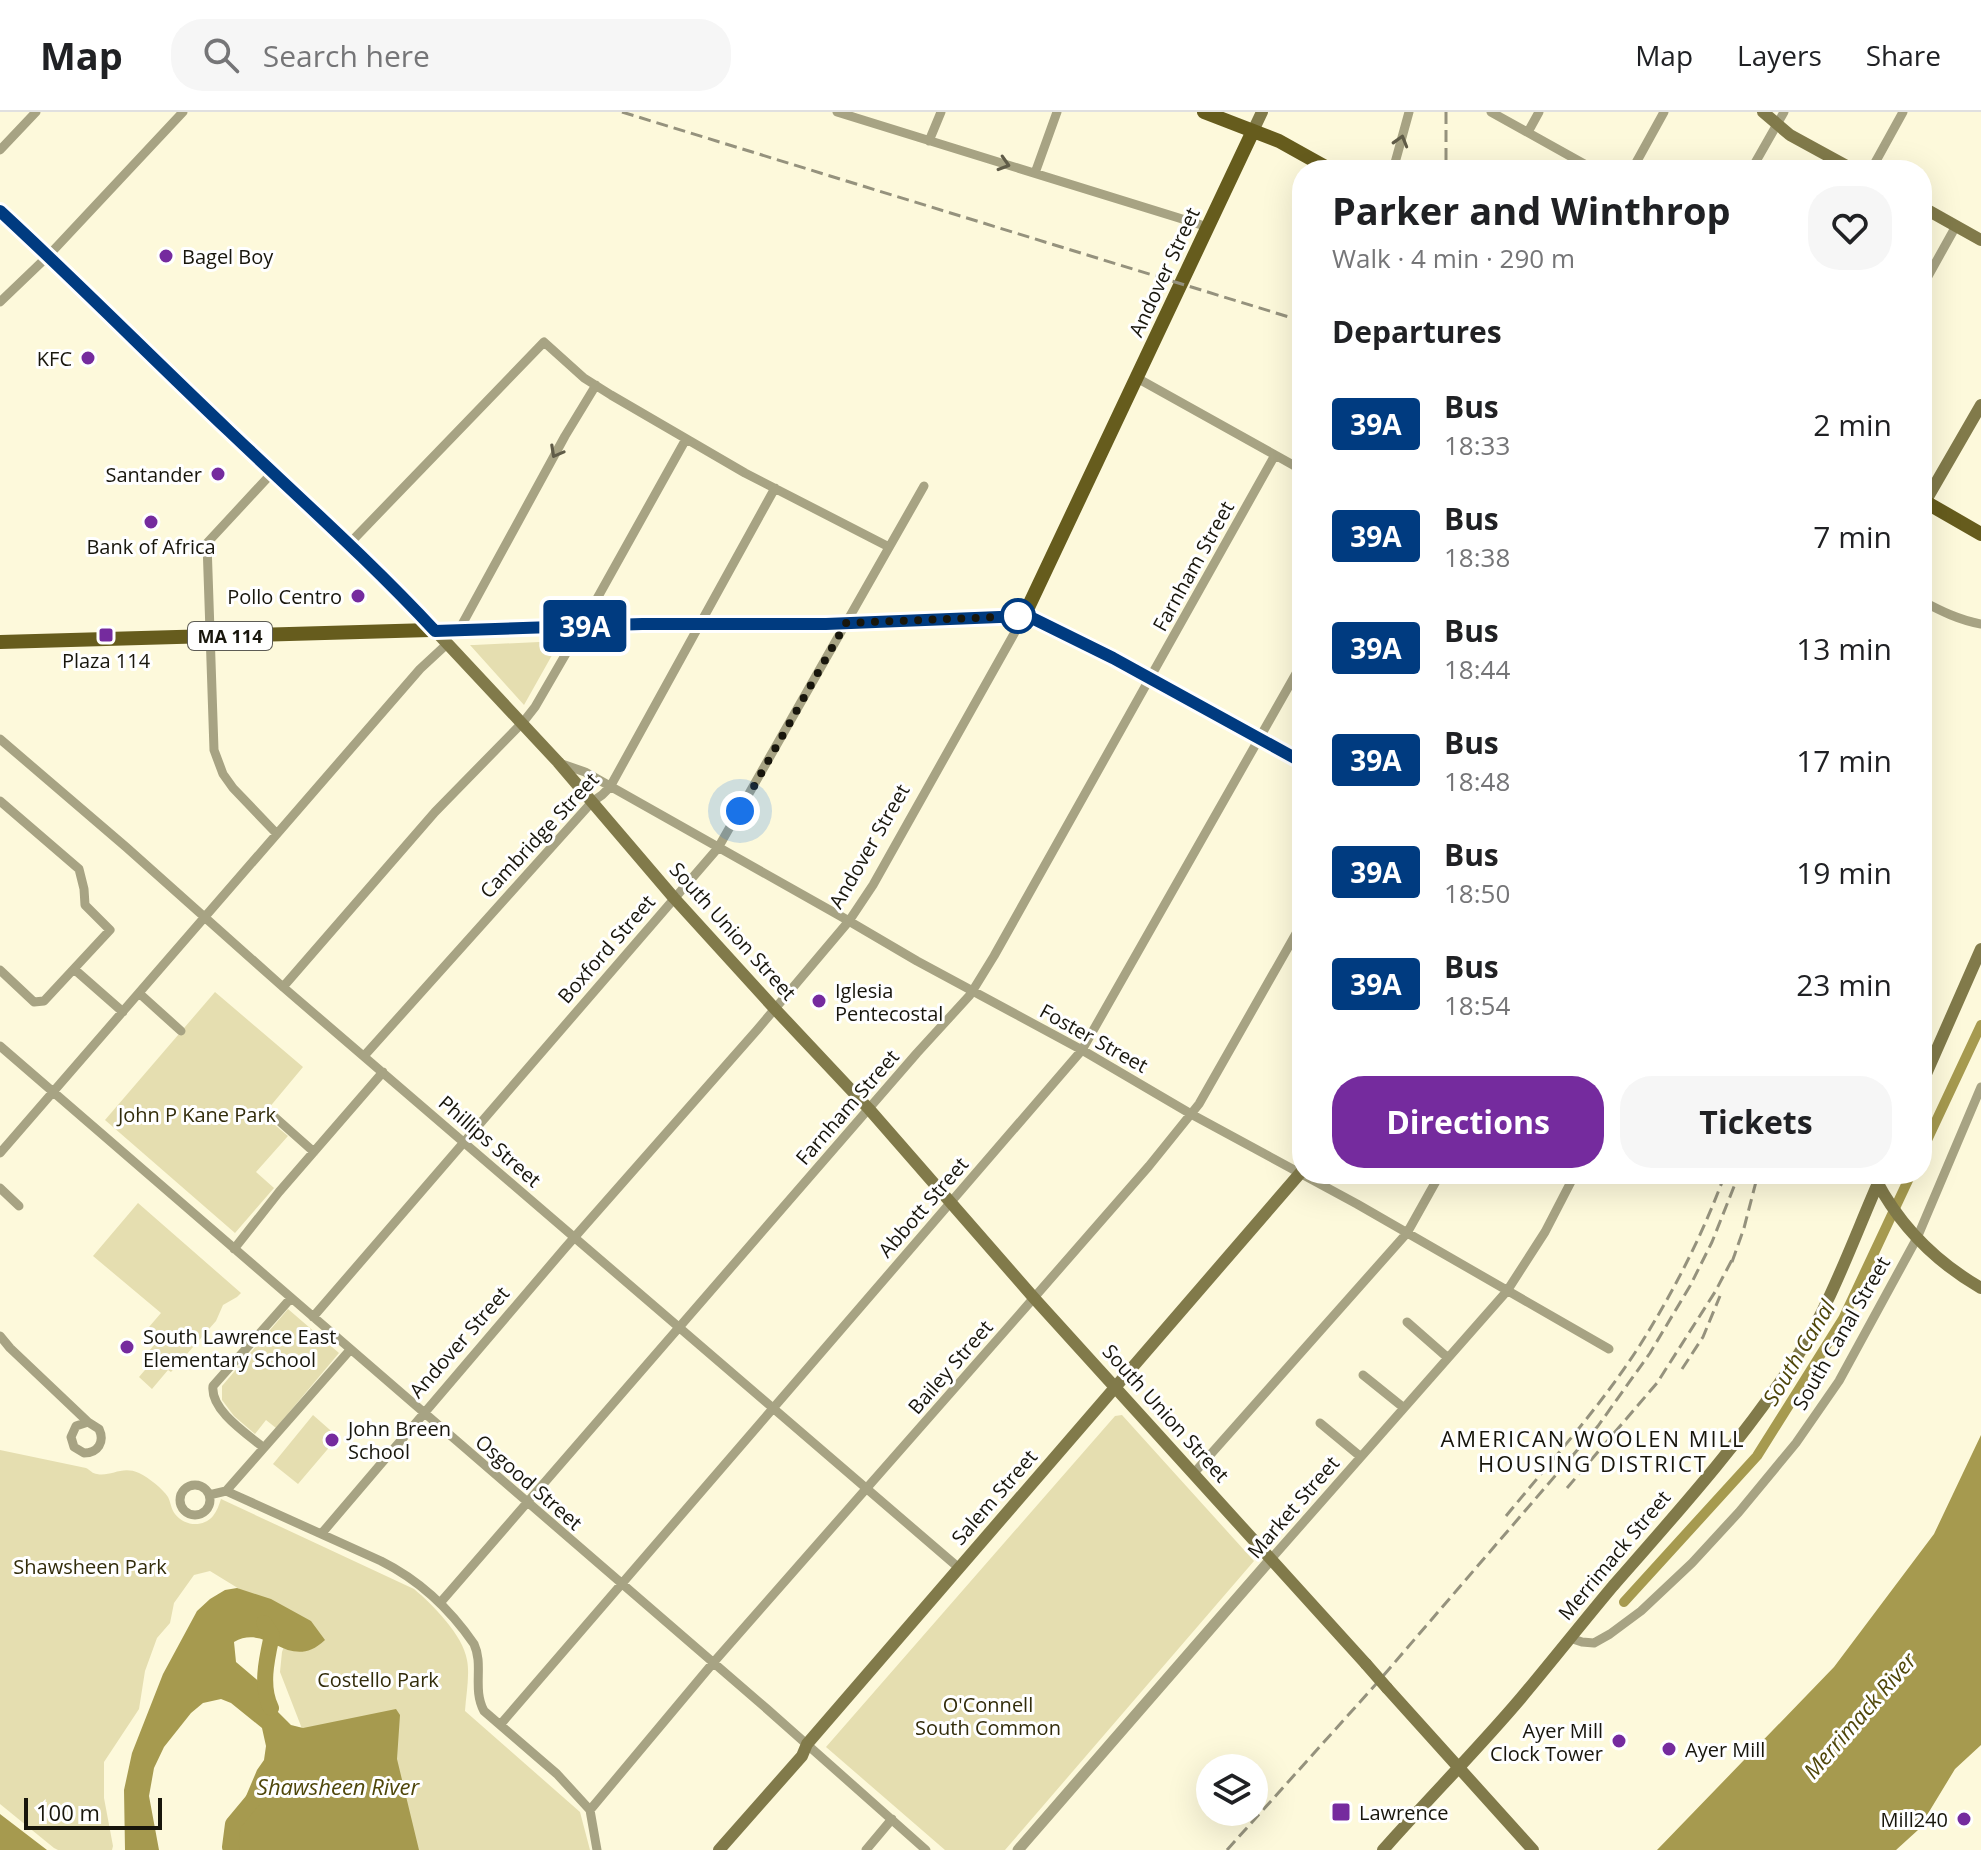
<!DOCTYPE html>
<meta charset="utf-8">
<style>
:root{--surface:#fff;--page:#f6f6f6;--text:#202124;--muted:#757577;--line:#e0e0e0;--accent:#752b9e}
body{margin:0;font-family:"Open Sans",sans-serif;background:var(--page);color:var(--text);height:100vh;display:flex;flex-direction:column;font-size:30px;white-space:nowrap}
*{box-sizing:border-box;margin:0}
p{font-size:26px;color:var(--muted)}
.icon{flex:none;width:44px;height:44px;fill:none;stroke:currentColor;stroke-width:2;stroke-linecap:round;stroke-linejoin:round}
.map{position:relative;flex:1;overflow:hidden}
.drawer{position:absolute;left:1292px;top:48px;width:640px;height:1024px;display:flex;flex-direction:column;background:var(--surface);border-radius:32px;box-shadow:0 8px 32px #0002}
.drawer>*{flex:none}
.badge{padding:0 16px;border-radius:6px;font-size:28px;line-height:52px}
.controls{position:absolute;left:1196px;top:1642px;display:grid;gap:16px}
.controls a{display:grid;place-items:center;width:72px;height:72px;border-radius:50%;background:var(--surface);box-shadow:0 8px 32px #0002;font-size:40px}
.scale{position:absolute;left:24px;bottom:20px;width:138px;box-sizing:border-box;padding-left:8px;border:4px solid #18160c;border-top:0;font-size:22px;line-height:28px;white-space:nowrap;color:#18160c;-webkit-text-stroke:6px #fff;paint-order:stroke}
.you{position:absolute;width:40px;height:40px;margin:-20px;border:6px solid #fff;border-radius:50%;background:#1a73e8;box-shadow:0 0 0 12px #1a73e833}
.map>.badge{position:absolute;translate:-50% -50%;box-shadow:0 0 0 4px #fff}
h2{padding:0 40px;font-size:30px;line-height:72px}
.round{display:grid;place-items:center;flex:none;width:84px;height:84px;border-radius:32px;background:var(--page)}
.summary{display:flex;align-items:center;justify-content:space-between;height:136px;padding:0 40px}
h1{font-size:38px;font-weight:700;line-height:60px}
.button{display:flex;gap:16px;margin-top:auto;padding:16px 40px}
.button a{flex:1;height:92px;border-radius:32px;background:var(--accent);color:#fff;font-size:32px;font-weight:700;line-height:92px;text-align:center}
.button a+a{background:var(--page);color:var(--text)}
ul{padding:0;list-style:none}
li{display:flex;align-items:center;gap:24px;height:112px;padding:0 40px}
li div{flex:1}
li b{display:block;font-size:30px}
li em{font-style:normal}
li .badge{min-width:88px;font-weight:700;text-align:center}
header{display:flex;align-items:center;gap:48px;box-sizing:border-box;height:112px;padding:0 40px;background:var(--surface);border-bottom:2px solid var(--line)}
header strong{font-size:38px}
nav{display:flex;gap:44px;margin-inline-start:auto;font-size:28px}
.search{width:560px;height:72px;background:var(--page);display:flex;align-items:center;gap:20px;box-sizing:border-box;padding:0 28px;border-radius:32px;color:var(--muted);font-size:30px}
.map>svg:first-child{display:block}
</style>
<header>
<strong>Map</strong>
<div class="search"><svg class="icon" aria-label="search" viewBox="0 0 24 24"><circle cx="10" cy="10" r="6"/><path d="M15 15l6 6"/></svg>Search here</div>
<nav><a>Map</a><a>Layers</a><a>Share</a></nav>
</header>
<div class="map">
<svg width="1981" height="1738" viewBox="0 0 1981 1738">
<rect width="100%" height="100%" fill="#fdf9db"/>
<path fill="#e5deb0" d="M560 529 524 593 470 533H474Z
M215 880 303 955 263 1003 288 1024 256 1060 274 1076 235 1121 105 1008Z
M138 1091 241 1181 237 1185 223 1193 216 1209 171 1260 168 1258 152 1277 139 1265 156 1245 149 1239 155 1232 150 1227 155 1220 149 1215 161 1201 93 1144Z
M288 1197 339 1241 276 1316 266 1308 255 1322 234 1304 222 1288V1274Z
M313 1303 338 1325 298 1372 273 1352Z
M1122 1303 1254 1449 1005 1738H945L826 1635 1115 1304Z
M0 1338 86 1356C90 1358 93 1362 97 1362 111 1365 122 1353 139 1361 149 1366 162 1376 168 1385 171 1391 171 1397 175 1402 184 1414 203 1416 213 1404 217 1399 219 1393 221 1387L414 1477C433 1493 463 1523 467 1548 470 1563 466 1583 465 1599L580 1700 590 1738H406L306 1627 280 1560 282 1540 288 1523 270 1496 210 1459 194 1463 174 1491 170 1511 157 1526 145 1559 139 1597 104 1650V1686L113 1734 112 1738H58L54 1736 0 1692Z"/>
<path fill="#a69a4f" d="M1981 1323V1633L1955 1657 1918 1718 1896 1738H1657L1834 1555 1934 1422Z
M237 1476 271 1487 311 1509 325 1528C289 1562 268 1510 234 1530L236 1550 270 1579 276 1598 291 1613 303 1616 396 1597 400 1603 397 1647 419 1738H236L235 1730 241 1696 257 1658 264 1648 266 1634 262 1616 231 1591 221 1587 203 1591 191 1601 164 1635 154 1656 149 1684 159 1738H125L124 1678 132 1641 163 1562 197 1499 210 1487 225 1478Z
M0 1702 47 1738H0Z"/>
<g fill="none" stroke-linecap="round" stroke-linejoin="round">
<path stroke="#a69a4f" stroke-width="10" d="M1922 1039 1981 913
M1624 1490 1757 1344 1843 1207 1911 1062"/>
<path stroke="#a69a4f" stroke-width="16" d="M264 1511 272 1523C267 1546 260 1574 271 1596
M232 1738 230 1735 233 1712 253 1688"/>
<path stroke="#a7a383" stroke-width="9" d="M837 0 1208 115
M1491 0 1595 58
M1528 20 1539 0
M929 29 941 0
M0 38 36 0
M1393 58 1409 0
M1632 58 1664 0
M1751 58 1784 0
M1871 58 1903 0
M1035 61 1057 0
M1922 175 1956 114
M0 190 48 144 183 0
M1137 266 1302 358
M272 361 207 431 214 638 223 662 233 676 277 722
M348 433 544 230 584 266 611 283 745 361 889 435
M1922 489C1941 499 1959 508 1981 512
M459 518 565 324 596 273
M0 627 126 735 283 875 959 1456
M562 652 585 660 842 805 917 849 1082 938 1191 1002 1357 1092 1609 1237
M0 689 79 757 84 777 85 793 110 818 44 889 34 890 0 858
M74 857 123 900
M283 875 435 700 524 609 535 595 575 526 686 327
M140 882 181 919
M0 934 767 1597 926 1738
M364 944 592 690 602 683 610 675 775 376
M269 1000 314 1040
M0 1041 420 557 447 532
M0 1076 19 1094
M234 1137 279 1080 383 960
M313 1205 718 736 924 374
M1407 1210 1448 1246
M0 1224 10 1236 88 1310 99 1317C105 1330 98 1341 84 1341L74 1335 71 1325 76 1314 88 1310
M1363 1263 1404 1296
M1320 1311 1361 1345
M264 1336C247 1322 210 1298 213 1274L291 1186
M1194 1361 1407 1121 1440 1062
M180 1388a15 15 0 1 1 30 0a15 15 0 1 1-30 0Z
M226 1379 350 1238
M209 1383 226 1379 381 1449C419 1468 450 1497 474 1532 484 1553 472 1577 484 1599L557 1662 590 1698 597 1738
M322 1421 565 1136 757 918 849 809 873 773 1024 504
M1271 1447 1507 1179 1545 1120 1575 1062
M440 1491 917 941 970 883 994 844 1275 343
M1570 1526 1582 1530 1594 1531 1610 1522 1641 1499 1692 1451 1739 1400 1796 1331 1839 1269 1917 1126 1981 975
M500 1613 1082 938 1302 551
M590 1698 713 1551 1025 1196 1149 1054 1199 992 1302 811
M866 1738 892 1707"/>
<path stroke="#a7a383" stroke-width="11" d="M1018 1738 1271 1447"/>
<path stroke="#817a4a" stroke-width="12" d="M1763 0 1790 23 1854 58
M1253 19 1262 0
M1922 95 1981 128
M0 99C134 223 260 354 395 476L415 497 558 650 674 786 775 897 869 997 1034 1186 1366 1552
M1925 390 1981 293
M1024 504 1113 546 1302 650
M1922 971 1981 837
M1876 1068C1900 1114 1936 1150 1981 1176
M1387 1576 1533 1738
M719 1738 802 1644 807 1632 1302 1059
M1383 1738C1428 1687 1477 1638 1521 1586 1552 1549 1582 1511 1613 1474 1677 1401 1742 1329 1795 1248 1832 1190 1854 1125 1882 1062"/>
<path stroke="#665c1d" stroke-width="14" d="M1204 0 1279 29 1331 58
M1922 388 1981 422
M0 530 642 512H826L1024 504 1253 19"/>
<path stroke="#95927d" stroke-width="3" stroke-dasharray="12 6" stroke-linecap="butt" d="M622 0 1302 209
M1446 0V58
M1732 1150 1744 1116 1758 1062
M1682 1257 1703 1225 1720 1184
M1567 1376 1657 1271 1715 1180 1735 1142
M1506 1404C1552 1348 1601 1294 1640 1233 1674 1179 1703 1122 1725 1062
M1227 1738 1377 1571 1598 1314 1650 1241 1690 1174 1712 1130 1739 1062"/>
<path stroke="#817a4a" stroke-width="12" d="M1366 1552 1387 1576"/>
</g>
<defs><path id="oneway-chevron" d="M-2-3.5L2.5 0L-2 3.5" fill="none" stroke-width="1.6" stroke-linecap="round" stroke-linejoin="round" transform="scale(2)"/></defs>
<g stroke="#605c48">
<use href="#oneway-chevron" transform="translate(1401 29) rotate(-74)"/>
<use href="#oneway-chevron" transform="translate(1004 52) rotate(17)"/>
<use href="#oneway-chevron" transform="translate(556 340) rotate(119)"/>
</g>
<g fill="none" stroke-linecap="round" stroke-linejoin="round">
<defs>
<path id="line" d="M0 99C78 171 152 246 229 319 298 385 370 449 435 519L642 512H826L1024 504 1032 506 1113 546 1302 650"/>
</defs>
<use href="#line" stroke="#fff" stroke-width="18"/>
<use href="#line" stroke="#003b80" stroke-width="12"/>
<path stroke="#18160c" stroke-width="8" stroke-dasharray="0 14.4" d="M740 699 846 511 1024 504H1018"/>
</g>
<g fill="#752b9e" stroke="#fff" stroke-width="3">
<circle cx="166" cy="144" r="8"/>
<circle cx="88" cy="246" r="8"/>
<circle cx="218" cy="362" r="8"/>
<circle cx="151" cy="410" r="8"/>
<circle cx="358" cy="484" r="8"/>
<rect x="98" y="515" width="16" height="16" rx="4"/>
<circle cx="819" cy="889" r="8"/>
<circle cx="127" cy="1235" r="8"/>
<circle cx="332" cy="1328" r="8"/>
<circle cx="1619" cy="1629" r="8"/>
<circle cx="1669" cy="1637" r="8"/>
<rect x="1331" y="1690" width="20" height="20" rx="4"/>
<circle cx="1964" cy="1707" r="8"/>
</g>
<circle fill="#fff" stroke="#003b80" stroke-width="4" cx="1018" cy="504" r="16"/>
<g text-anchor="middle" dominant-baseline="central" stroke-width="6" stroke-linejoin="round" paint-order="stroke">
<rect fill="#fff" stroke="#5d5c55" stroke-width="2" x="188" y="510" width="84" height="28" rx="6"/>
<g font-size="18" font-weight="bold" fill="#18160c">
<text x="230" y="524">MA 114</text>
</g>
<g font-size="20" fill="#18160c" stroke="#fff" text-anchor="start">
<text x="182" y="144">Bagel Boy</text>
<text x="72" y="246" text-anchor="end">KFC</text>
<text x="202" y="362" text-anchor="end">Santander</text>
<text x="151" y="434" text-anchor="middle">Bank of Africa</text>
<text x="342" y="484" text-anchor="end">Pollo Centro</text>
<text x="106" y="548" text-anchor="middle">Plaza 114</text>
<text x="835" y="878">Iglesia<tspan x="835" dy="23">Pentecostal</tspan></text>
<text x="143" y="1224">South Lawrence East<tspan x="143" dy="23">Elementary School</tspan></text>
<text x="348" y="1316">John Breen<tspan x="348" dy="23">School</tspan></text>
<text x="1603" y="1618" text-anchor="end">Ayer Mill<tspan x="1603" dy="23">Clock Tower</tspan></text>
<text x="1685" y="1637">Ayer Mill</text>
<text x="1359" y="1700">Lawrence</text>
<text x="1948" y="1707" text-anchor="end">Mill240</text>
</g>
<g font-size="20" fill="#18160c" stroke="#fff">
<text transform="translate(1164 160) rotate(-65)">Andover Street</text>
<text transform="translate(1193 454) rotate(-61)">Farnham Street</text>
<text transform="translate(539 723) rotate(-47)">Cambridge Street</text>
<text transform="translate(869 734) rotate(-60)">Andover Street</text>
<text transform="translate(733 819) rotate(48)">South Union Street</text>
<text transform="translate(606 837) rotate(-49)">Boxford Street</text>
<text transform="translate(1094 926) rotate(29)">Foster Street</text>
<text transform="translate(847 995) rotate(-49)">Farnham Street</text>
<text transform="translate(490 1029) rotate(41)">Phillips Street</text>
<text transform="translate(923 1095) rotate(-49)">Abbott Street</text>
<text transform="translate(1841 1221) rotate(-60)">South Canal Street</text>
<text transform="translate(459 1230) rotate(-49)">Andover Street</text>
<text transform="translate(950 1255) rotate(-49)">Bailey Street</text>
<text transform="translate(1166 1301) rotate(48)">South Union Street</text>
<text transform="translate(529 1370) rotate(41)">Osgood Street</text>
<text transform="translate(994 1385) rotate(-49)">Salem Street</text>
<text transform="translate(1293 1395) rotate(-49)">Market Street</text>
<text transform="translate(1614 1443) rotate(-50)">Merrimack Street</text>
</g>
<g font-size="20" fill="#322c0a" stroke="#fff">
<text x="197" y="1002">John P Kane Park</text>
<text x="90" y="1454">Shawsheen Park</text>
<text x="378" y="1567">Costello Park</text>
<text x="988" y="1592">O'Connell<tspan x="988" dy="23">South Common</tspan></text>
</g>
<g font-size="22" font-style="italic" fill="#4f4609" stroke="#fff">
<text transform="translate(1798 1240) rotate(-59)">South Canal</text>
<text transform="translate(1859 1603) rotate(-49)">Merrimack River</text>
<text x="338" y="1674">Shawsheen River</text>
</g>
<g font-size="22" letter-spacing="2" fill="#18160c" stroke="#fff">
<text x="1593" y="1326">AMERICAN WOOLEN MILL<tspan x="1593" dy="25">HOUSING DISTRICT</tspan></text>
</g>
</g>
</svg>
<div class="controls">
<a><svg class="icon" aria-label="layers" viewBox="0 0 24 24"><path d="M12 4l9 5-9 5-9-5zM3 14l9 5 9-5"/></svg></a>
</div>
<div class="scale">100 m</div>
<div class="you" style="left:740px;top:699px"></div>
<b class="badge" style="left:585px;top:514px;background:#003b80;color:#fff">39A</b>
<section class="drawer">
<div class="summary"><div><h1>Parker and Winthrop</h1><p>Walk · 4 min · 290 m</p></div><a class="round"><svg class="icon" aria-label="heart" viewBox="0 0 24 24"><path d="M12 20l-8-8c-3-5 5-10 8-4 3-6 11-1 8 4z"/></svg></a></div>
<h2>Departures</h2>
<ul>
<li><span class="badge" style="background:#003b80;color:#fff">39A</span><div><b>Bus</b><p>18:33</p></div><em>2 min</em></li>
<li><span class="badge" style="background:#003b80;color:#fff">39A</span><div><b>Bus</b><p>18:38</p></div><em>7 min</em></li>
<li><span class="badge" style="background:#003b80;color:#fff">39A</span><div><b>Bus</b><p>18:44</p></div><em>13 min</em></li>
<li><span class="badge" style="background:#003b80;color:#fff">39A</span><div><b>Bus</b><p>18:48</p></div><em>17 min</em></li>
<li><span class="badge" style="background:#003b80;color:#fff">39A</span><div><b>Bus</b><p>18:50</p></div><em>19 min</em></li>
<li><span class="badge" style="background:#003b80;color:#fff">39A</span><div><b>Bus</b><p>18:54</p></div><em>23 min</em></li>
</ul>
<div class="button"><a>Directions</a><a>Tickets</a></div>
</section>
</div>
